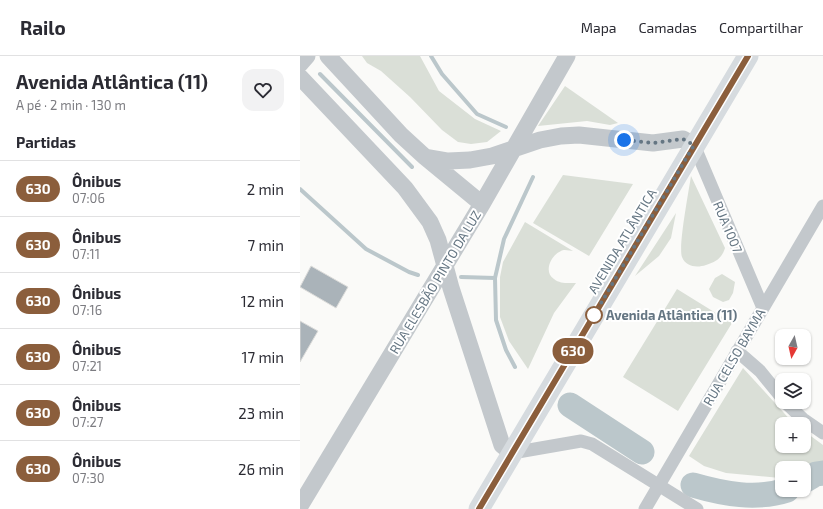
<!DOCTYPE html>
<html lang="pt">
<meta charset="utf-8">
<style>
:root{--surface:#fff;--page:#f2f2f3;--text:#2b2b33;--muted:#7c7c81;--line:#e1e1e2}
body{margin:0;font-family:"Exo 2",sans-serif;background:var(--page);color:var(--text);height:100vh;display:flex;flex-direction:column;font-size:15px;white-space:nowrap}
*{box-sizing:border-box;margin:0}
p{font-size:13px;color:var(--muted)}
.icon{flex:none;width:22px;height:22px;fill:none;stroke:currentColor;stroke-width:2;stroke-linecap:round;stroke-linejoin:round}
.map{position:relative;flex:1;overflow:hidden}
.details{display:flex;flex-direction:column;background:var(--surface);width:300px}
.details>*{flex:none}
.badge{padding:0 8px;border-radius:13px;font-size:14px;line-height:26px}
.needle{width:26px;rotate:188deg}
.tools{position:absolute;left:475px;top:273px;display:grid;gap:8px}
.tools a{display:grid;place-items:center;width:36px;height:36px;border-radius:8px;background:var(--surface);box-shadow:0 1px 3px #0004;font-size:20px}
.you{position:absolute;width:20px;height:20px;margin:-10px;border:3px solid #fff;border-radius:50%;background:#1a73e8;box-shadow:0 0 0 6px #1a73e833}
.map>.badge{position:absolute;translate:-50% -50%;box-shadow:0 0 0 2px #fff}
h2{padding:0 16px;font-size:15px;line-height:36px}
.round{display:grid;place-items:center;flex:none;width:42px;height:42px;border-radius:12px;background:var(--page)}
.summary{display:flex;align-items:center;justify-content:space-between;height:68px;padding:0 16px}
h1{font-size:19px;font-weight:700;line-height:30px}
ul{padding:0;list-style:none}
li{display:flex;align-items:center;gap:12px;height:56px;padding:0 16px;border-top:1px solid var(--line)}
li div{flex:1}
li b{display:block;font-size:15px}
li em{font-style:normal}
li .badge{min-width:44px;font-weight:700;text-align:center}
header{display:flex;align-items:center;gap:24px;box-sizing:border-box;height:56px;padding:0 20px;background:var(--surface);border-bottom:1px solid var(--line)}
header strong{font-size:19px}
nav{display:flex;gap:22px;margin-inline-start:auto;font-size:14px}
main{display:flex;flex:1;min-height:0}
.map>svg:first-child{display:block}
</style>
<header>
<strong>Railo</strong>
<nav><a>Mapa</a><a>Camadas</a><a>Compartilhar</a></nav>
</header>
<main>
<section class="details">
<div class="summary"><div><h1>Avenida Atlântica (11)</h1><p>A pé · 2 min · 130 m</p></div><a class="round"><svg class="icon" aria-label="heart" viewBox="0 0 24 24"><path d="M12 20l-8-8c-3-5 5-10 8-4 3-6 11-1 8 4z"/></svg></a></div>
<h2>Partidas</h2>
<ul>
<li><span class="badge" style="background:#8b5e3c;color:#fff">630</span><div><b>Ônibus</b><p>07:06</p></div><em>2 min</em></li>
<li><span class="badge" style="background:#8b5e3c;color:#fff">630</span><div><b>Ônibus</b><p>07:11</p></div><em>7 min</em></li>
<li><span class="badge" style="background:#8b5e3c;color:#fff">630</span><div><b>Ônibus</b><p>07:16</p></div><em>12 min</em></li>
<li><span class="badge" style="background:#8b5e3c;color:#fff">630</span><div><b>Ônibus</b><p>07:21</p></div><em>17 min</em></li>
<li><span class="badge" style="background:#8b5e3c;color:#fff">630</span><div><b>Ônibus</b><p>07:27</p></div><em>23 min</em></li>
<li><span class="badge" style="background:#8b5e3c;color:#fff">630</span><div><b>Ônibus</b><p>07:30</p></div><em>26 min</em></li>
</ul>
</section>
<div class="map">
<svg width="523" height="453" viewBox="0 0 523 453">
<rect width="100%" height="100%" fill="#fafaf8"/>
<path fill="#dadfd7" d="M62 0H120L139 35 175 63 201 75 187 86 171 88 158 86 142 74 110 41 81 15 67 7Z
M265 30 318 67 310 69 287 65 238 70Z
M263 119 333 128 289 200 233 167Z
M391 120 425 192C422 202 416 206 406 209 397 212 386 211 382 201 378 191 389 134 391 120Z
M376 157 371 182 359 200 335 220Z
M225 166 273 195C270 195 264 193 261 195 251 199 243 216 254 223 260 228 268 227 276 227L254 257 228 313 209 285 200 261V221L203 206Z
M422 218 435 226 433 237 429 244 423 246 413 241 409 233 415 222Z
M377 233 432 267 378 355 323 321Z
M443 312 494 368H482V390H504V375L523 389V409L504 414V412H482V421L480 422 426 417 404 410 389 400Z"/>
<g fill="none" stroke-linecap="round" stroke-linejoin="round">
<path stroke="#bbc7cb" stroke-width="4" d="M131 0 142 18 177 58 206 71
M20 18 112 111
M0 133 66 193 109 216 118 219
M161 221 195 222
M215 311 206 294 196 264 195 222 204 183 233 121"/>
<path stroke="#bbc7cb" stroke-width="25" d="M270 349 342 396
M504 425 516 418 523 417
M393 429C424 438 456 444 487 434"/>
</g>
<path fill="#aab3b9" stroke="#dcdcda" d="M11 210 48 231 36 252 0 231Z
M0 265 18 275 0 306Z"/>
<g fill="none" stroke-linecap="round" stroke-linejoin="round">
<path stroke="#c3c8cc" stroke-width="13" d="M394 89 463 252
M437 295 460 315 482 342
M485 346 503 363 523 377
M212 397 281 385 292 388 397 453
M345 453 523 150"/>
<path stroke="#c3c8cc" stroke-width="17" d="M28 0 101 79 125 101 182 148
M0 8 7 0
M0 21 105 132 130 166 138 184 151 232 202 389 212 397
M125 101 148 105 170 104 192 100 240 84 261 80 279 79 353 87 383 83 394 89
M0 450 182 148 267 0"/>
<path stroke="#d6dbdf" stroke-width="21" d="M179 453 448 0"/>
</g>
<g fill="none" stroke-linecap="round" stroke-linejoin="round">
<defs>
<path id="line" d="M179 453 448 0"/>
</defs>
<use href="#line" stroke="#fff" stroke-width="9"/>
<use href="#line" stroke="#8b5e3c" stroke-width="6"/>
<path stroke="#657683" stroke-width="4" stroke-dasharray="0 7.2" d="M294 259 394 89 383 83 353 87 324 84"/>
</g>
<circle fill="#fff" stroke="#8b5e3c" stroke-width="2" cx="294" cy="259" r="8"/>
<g text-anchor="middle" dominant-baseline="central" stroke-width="4" stroke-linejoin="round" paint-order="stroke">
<g font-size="13" fill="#657683" stroke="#fff">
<text transform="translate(428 171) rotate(67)">RUA 1007</text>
<text transform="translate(322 185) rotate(-59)">AVENIDA ATLÂNTICA</text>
<text transform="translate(135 226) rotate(-59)">RUA ELESBÃO PINTO DA LUZ</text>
<text transform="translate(434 301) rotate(-60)">RUA CELSO BAYMA</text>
</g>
<g font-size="13" font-weight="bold" fill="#657683" stroke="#fff" text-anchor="start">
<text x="306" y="259">Avenida Atlântica (11)</text>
</g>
</g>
</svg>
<div class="tools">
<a><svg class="needle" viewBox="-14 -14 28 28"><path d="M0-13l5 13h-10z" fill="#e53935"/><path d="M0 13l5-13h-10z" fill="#7c7c81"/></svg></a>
<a><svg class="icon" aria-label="layers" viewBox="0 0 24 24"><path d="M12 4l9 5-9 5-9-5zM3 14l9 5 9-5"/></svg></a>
<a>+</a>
<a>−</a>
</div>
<div class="you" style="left:324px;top:84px"></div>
<b class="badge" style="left:273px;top:295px;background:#8b5e3c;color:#fff">630</b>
</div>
</main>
